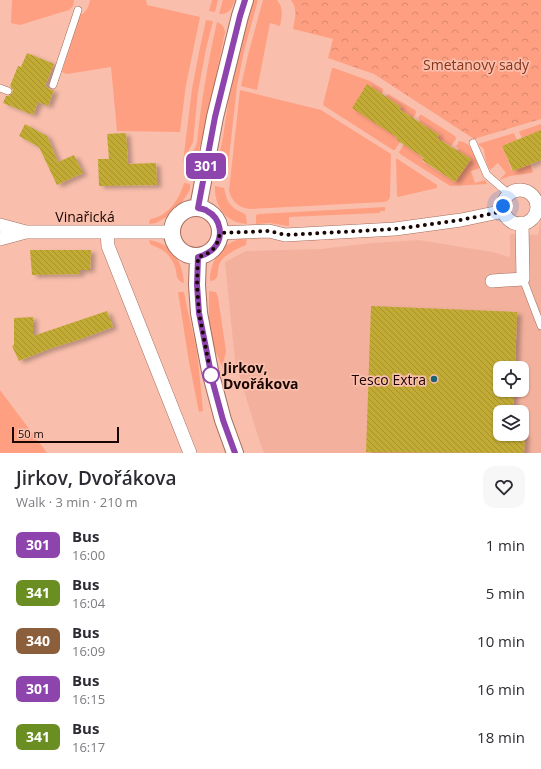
<!DOCTYPE html>
<meta charset="utf-8">
<style>
:root{--surface:#fff;--page:#f7f7f7;--text:#2b2b33;--muted:#7c7c81}
body{margin:0;font-family:"Open Sans",sans-serif;background:var(--page);color:var(--text);height:100vh;display:flex;flex-direction:column;font-size:15px;white-space:nowrap}
*{box-sizing:border-box;margin:0}
p{font-size:13px;color:var(--muted)}
.icon{flex:none;width:22px;height:22px;fill:none;stroke:currentColor;stroke-width:2;stroke-linecap:round;stroke-linejoin:round}
.map{position:relative;height:453px;overflow:hidden}
.details{display:flex;flex-direction:column;background:var(--surface);flex:1}
.details>*{flex:none}
.badge{padding:0 8px;border-radius:6px;font-size:14px;line-height:26px}
.buttons{position:absolute;left:493px;top:361px;display:grid;gap:8px}
.buttons a{display:grid;place-items:center;width:36px;height:36px;border-radius:8px;background:var(--surface);box-shadow:0 1px 3px #0004;font-size:20px}
.scale{position:absolute;left:12px;bottom:10px;width:107px;box-sizing:border-box;padding-left:4px;border:2px solid #190603;border-top:0;font-size:11px;line-height:14px;white-space:nowrap;color:#190603;-webkit-text-stroke:3px #fabfac;paint-order:stroke}
.you{position:absolute;width:20px;height:20px;margin:-10px;border:3px solid #fff;border-radius:50%;background:#1a73e8;box-shadow:0 0 0 6px #1a73e833}
.map>.badge{position:absolute;translate:-50% -50%;box-shadow:0 0 0 2px #fff}
.round{display:grid;place-items:center;flex:none;width:42px;height:42px;border-radius:12px;background:var(--page)}
.overview{display:flex;align-items:center;justify-content:space-between;height:68px;padding:0 16px}
h1{font-size:19px;font-weight:600;line-height:30px}
ul{padding:0;list-style:none}
li{display:flex;align-items:center;gap:12px;height:48px;padding:0 16px}
li div{flex:1}
li b{display:block;font-size:15px}
li em{font-style:normal}
li .badge{min-width:44px;font-weight:700;text-align:center}
.map>svg:first-child{display:block}
</style>
<div class="map">
<svg width="541" height="453" viewBox="0 0 541 453">
<defs>
<pattern id="park-crowns" width="20" height="18" patternUnits="userSpaceOnUse"><rect width="20" height="18" fill="#fe9f81"/><path d="M2 6a3 3 0 1 1 6 0M12 15a3 3 0 1 1 6 0" fill="none" stroke="#d9876e"/></pattern>
<pattern id="building-back-hatch" width="6" height="6" patternUnits="userSpaceOnUse"><rect width="6" height="6" fill="#c1ab35"/><path d="M-1 5l2 2M0 0l6 6M5-1l2 2" fill="none" stroke="#a5922d"/></pattern>
<filter id="shadow"><feDropShadow dx="4.5" dy="2.5" stdDeviation="2" flood-color="#0004"/></filter>
</defs>
<rect width="100%" height="100%" fill="#fabfac"/>
<path fill="#f3b19d" fill-rule="evenodd" d="M541 218V453H264L258 437 235 361 225 262 246 251 321 249 371 243 419 240 492 252 510 257V234L538 235ZM500 368H522V390H500ZM500 412H522V434H500Z"/>
<path fill="#fe9f81" d="M12 0H74L73 6 69 10 20 25 11 23Z
M90 0H146L147 5 200 17 186 85 180 132 117 131 111 67 67 74 62 72 80 15C86 13 89 6 90 0Z
M212 0H218L215 12 209 11Z
M223 0H235C232 8 229 15 219 14Z
M251 0H258L244 51 237 86 227 176 224 178 216 177 218 161 223 137 233 70Z
M263 0H277C284 8 282 16 280 26L270 23 257 90 241 86 248 55Z
M206 20 213 21 206 49 198 92 193 142 183 162 192 89 199 52Z
M217 22C222 24 224 26 225 32L205 130 191 175 186 174 189 160 195 148 197 143C201 102 208 62 217 22Z
M332 68H334L370 81 383 89V91L381 94 398 138 397 140 400 142 395 150H393L323 105Z
M240 90 321 110 391 154 390 196C389 200 388 201 384 202L250 209C239 208 232 202 229 191Z
M388 94 415 110 416 113 413 118 399 109 401 107 386 97Z
M420 115H422L455 136 456 139 451 146 437 138 439 135 419 122 420 120 418 118Z
M541 124V136L539 131 522 138 519 132 520 131Z
M514 133 517 140 502 146 512 171 530 164 533 172 531 173 510 176 499 180 506 173 498 163 490 170C486 163 485 157 484 149L478 144Z
M459 141C473 143 476 157 480 168L471 171 475 183 485 180 487 184 450 186 400 154 399 152 404 144 423 158 422 161 455 182 471 159 457 151 459 148 456 147Z
M396 158 437 185V188L398 197 397 196Z
M184 183 190 184V190L178 208 170 215 156 223 149 224 150 219C154 218 159 217 162 215 174 207 180 196 184 183Z
M215 186 224 188 227 199 229 203 235 209 245 214 246 216 247 224C226 223 214 206 215 186Z
M385 207V211H380V213L289 217V226H288L270 223 256 224V215L259 214Z
M240 239H247L246 245C237 249 227 253 221 261 215 270 222 280 210 281 210 262 220 244 240 239Z
M149 240C173 244 182 261 184 283 177 281 177 277 176 271 175 265 172 260 169 256 164 249 157 248 150 244Z
M209 291 216 292 218 297 226 351 223 366H222L211 341 209 326Z
M178 292H184C187 310 192 328 196 346 199 368 201 390 203 411L199 412 189 362Z
M0 390 47 453H0Z"/>
<path fill="url(#park-crowns)" d="M291 0H541V119L474 139 374 74 328 58 333 39 293 29C295 19 298 9 291 0Z"/>
<path fill="url(#building-back-hatch)" filter="url(#shadow)" d="M27 53 54 64 45 86 51 90H54L48 106 38 102 33 115 3 103 6 96H9L12 93 13 90 10 86 18 66 21 67Z
M367 84 401 107 399 109 439 135 437 138 471 159 455 182 422 160 424 158 397 140 398 138 352 108Z
M25 124 47 136 58 162 74 155 83 173 57 185 39 147 19 136Z
M541 130V160L513 171 502 146Z
M126 133 128 164 156 163 157 185 99 186 98 159H109L107 134Z
M30 250H91L90 270H80V274L32 275Z
M371 306 517 312 515 368H500V390H514L513 412H500V434H525L524 453 366 452Z
M107 311 113 327 81 339 49 349 19 361 12 346 14 345V318L33 317V336Z"/>
<g fill="none" stroke-linecap="round" stroke-linejoin="round">
<defs>
<path id="service" d="M53 85 78 10
M0 88 8 91
M473 143 487 175 509 194
M523 279 541 326"/>
<path id="minor" d="M503 207a17 17 0 1 1 34 0a17 17 0 1 1-34 0Z
M0 225 26 232H171
M107 232 108 246 190 453
M220 233 269 231 285 235 395 229 461 220 504 211
M0 239 26 232
M492 281 523 279 522 223"/>
<path id="tertiary" d="M172 232a24 24 0 1 1 48 0a24 24 0 1 1-48 0Z
M198 208 215 117 240 16 245 0
M198 257 197 285 199 313 210 371 223 420 235 453"/>
</defs>
<use href="#service" stroke="#a36e5d" stroke-width="8"/>
<use href="#minor" stroke="#a36e5d" stroke-width="14"/>
<use href="#tertiary" stroke="#a36e5d" stroke-width="18"/>
<use href="#service" stroke="#fff" stroke-width="7"/>
<use href="#minor" stroke="#fff" stroke-width="13"/>
<use href="#tertiary" stroke="#fff" stroke-width="16"/>
</g>
<g fill="none" stroke-linecap="round" stroke-linejoin="round">
<defs>
<path id="line" d="M235 453 223 420 213 383 199 313 197 285 198 257C204 255 210 253 214 248 224 237 221 218 207 211 205 209 201 209 198 208L215 117 240 16 245 0"/>
</defs>
<use href="#line" stroke="#fff" stroke-width="9"/>
<use href="#line" stroke="#8e44ad" stroke-width="6"/>
<path stroke="#190603" stroke-width="4" stroke-dasharray="0 7.2" d="M211 375 199 313 197 285 198 257C212 253 217 248 220 233L269 231 285 235 395 229 461 220 504 211 503 206"/>
</g>
<circle fill="#fff" stroke="#8e44ad" stroke-width="2" cx="211" cy="375" r="8"/>
<circle fill="#1d6274" stroke="#fabfac" stroke-width="1.5" cx="434" cy="379" r="4"/>
<g text-anchor="middle" dominant-baseline="central" stroke-width="3.5" stroke-linejoin="round" paint-order="stroke">
<g font-size="14" fill="#863419" stroke="#fabfac">
<text x="476" y="64">Smetanovy sady</text>
</g>
<g font-size="14" fill="#190603" stroke="#fabfac">
<text x="85" y="216">Vinařická</text>
</g>
<g font-size="14" font-weight="bold" fill="#190603" stroke="#fabfac" text-anchor="start">
<text x="223" y="367">Jirkov,<tspan x="223" dy="16">Dvořákova</tspan></text>
</g>
<g font-size="14" fill="#190603" stroke="#fabfac" text-anchor="end">
<text x="426" y="379">Tesco Extra</text>
</g>
</g>
</svg>
<div class="buttons">
<a><svg class="icon" aria-label="locate" viewBox="0 0 24 24"><circle cx="12" cy="12" r="6"/><path d="M12 2v4M12 18v4M2 12h4M18 12h4"/></svg></a>
<a><svg class="icon" aria-label="layers" viewBox="0 0 24 24"><path d="M12 4l9 5-9 5-9-5zM3 14l9 5 9-5"/></svg></a>
</div>
<div class="scale">50 m</div>
<div class="you" style="left:503px;top:206px"></div>
<b class="badge" style="left:206px;top:166px;background:#8e44ad;color:#fff">301</b>
</div>
<section class="details">
<div class="overview"><div><h1>Jirkov, Dvořákova</h1><p>Walk · 3 min · 210 m</p></div><a class="round"><svg class="icon" aria-label="heart" viewBox="0 0 24 24"><path d="M12 20l-8-8c-3-5 5-10 8-4 3-6 11-1 8 4z"/></svg></a></div>
<ul>
<li><span class="badge" style="background:#8e44ad;color:#fff">301</span><div><b>Bus</b><p>16:00</p></div><em>1 min</em></li>
<li><span class="badge" style="background:#6b8e23;color:#fff">341</span><div><b>Bus</b><p>16:04</p></div><em>5 min</em></li>
<li><span class="badge" style="background:#8b5e3c;color:#fff">340</span><div><b>Bus</b><p>16:09</p></div><em>10 min</em></li>
<li><span class="badge" style="background:#8e44ad;color:#fff">301</span><div><b>Bus</b><p>16:15</p></div><em>16 min</em></li>
<li><span class="badge" style="background:#6b8e23;color:#fff">341</span><div><b>Bus</b><p>16:17</p></div><em>18 min</em></li>
</ul>
</section>
